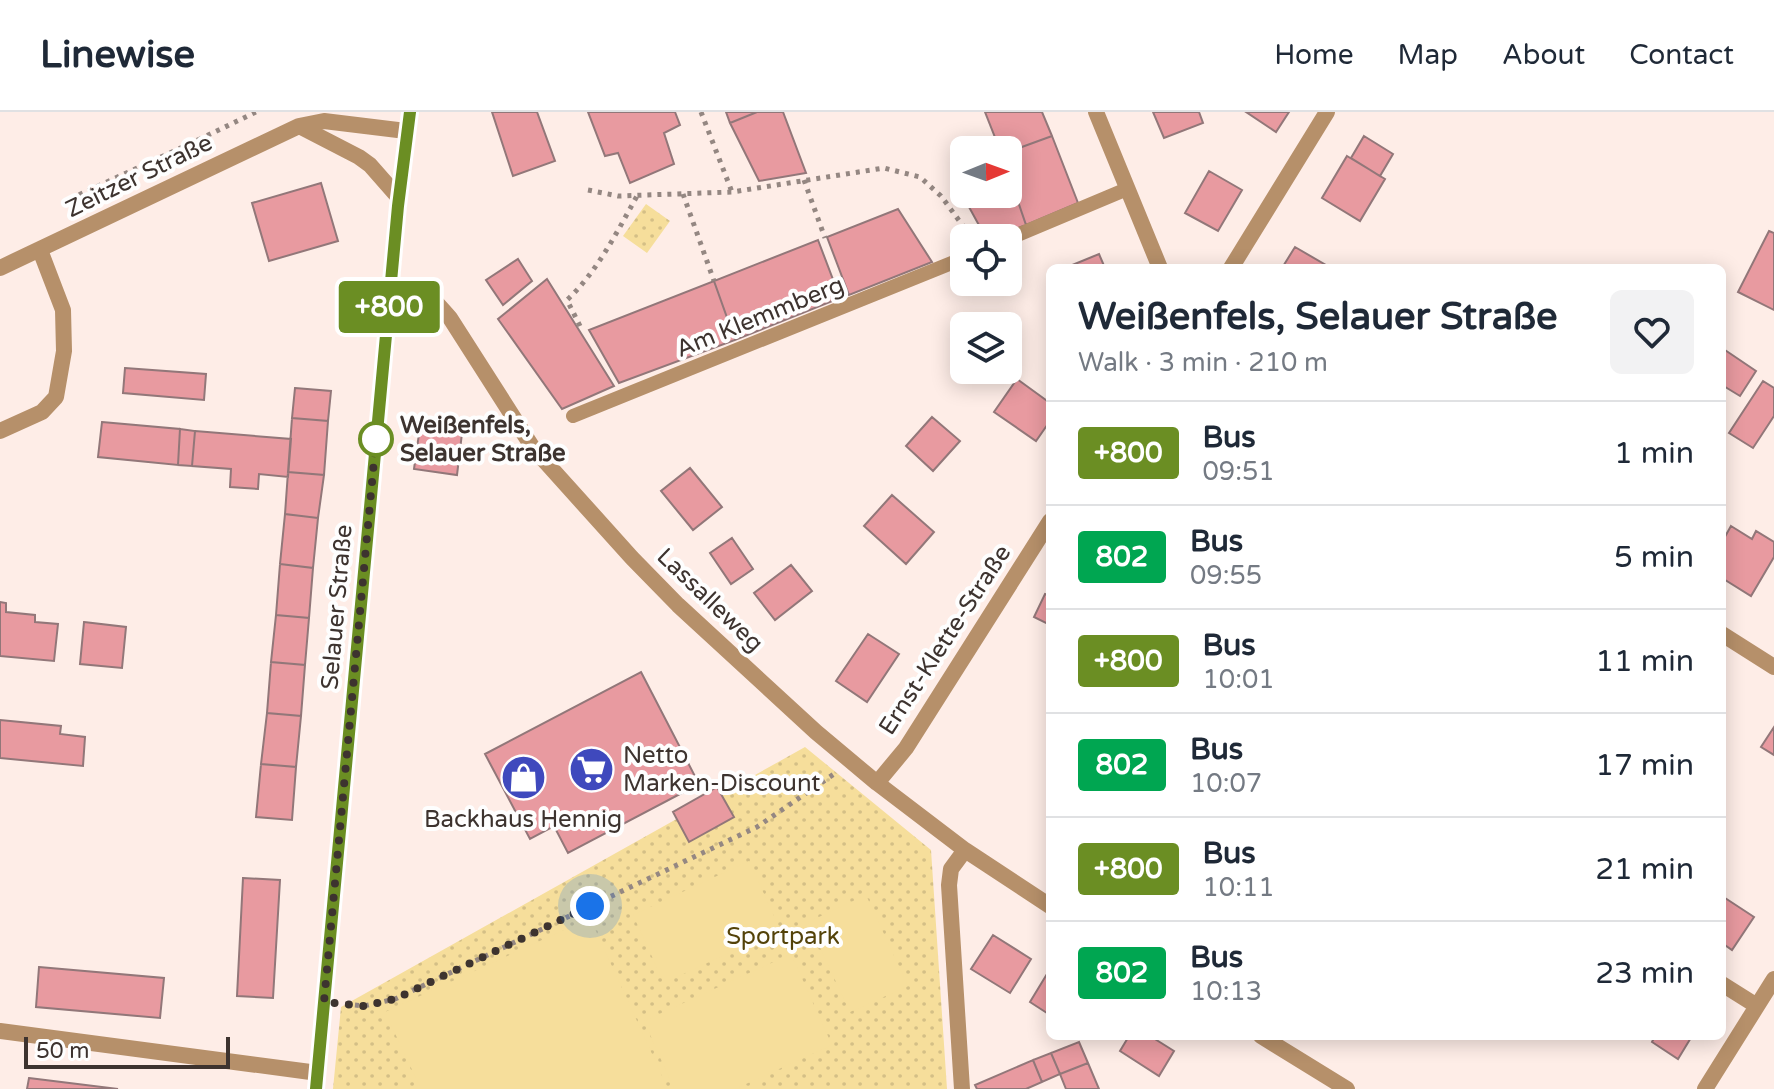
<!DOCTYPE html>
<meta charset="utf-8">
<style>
:root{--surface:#fff;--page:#f2f2f3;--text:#1f2937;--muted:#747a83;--line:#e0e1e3}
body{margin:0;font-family:"Varela Round",sans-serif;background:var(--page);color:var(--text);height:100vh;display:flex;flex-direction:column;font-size:30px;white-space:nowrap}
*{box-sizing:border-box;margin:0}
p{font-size:26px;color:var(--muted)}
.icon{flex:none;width:44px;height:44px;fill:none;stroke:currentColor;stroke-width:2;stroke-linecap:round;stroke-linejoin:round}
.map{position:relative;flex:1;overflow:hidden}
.panel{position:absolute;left:1046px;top:152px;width:680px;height:776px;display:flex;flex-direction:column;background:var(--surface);border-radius:12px;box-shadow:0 4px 20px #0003}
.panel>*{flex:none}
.badge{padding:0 16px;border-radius:6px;font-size:28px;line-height:52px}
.needle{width:52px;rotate:89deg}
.controls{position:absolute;left:950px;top:24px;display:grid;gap:16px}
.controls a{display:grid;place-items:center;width:72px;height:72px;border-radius:12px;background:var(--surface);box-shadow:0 4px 20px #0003;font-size:40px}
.scale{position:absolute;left:24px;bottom:20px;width:206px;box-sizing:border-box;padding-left:8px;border:4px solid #3d332f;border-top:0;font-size:22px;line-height:28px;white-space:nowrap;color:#3d332f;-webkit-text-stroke:6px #fefefe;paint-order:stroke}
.you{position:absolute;width:40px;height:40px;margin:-20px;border:6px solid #fff;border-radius:50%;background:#1a73e8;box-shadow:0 0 0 12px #1a73e833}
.map>.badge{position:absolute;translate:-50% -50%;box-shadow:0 0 0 4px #fff}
.round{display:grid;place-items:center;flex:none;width:84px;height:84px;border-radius:12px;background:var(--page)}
.overview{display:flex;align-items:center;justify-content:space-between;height:136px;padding:0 32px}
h1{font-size:38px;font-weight:700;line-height:60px}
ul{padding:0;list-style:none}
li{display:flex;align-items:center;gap:24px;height:104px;padding:0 32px;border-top:2px solid var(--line)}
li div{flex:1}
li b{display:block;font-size:30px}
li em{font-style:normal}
li .badge{min-width:88px;font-weight:700;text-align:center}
header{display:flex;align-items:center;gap:48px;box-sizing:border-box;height:112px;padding:0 40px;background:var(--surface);border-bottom:2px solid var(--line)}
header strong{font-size:38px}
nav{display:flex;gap:44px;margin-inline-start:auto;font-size:28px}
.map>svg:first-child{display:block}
</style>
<header>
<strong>Linewise</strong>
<nav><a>Home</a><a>Map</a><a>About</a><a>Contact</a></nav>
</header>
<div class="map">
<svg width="1774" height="977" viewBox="0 0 1774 977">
<defs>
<pattern id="park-dots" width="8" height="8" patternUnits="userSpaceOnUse" patternTransform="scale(2)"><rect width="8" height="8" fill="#f6de9b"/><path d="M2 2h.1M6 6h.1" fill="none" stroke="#d4bf86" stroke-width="1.8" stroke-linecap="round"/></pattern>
</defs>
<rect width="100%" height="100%" fill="#feede7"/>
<path fill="url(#park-dots)" d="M646 92 670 109 647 141 623 124Z
M805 635 931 738 947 977H333L341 895Z"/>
<path fill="#f6de9b" d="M749 749 780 817 664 871 633 803Z
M866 783 908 874 850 900 808 810Z
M590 806 668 977H421L385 900Z
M791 842 832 933 735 977H674L644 909Z"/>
<path fill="#e89aa0" stroke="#927779" stroke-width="2" d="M492 0H537L555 49 513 64Z
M588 0H675L680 13 664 21 674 52 630 71 618 41 605 44Z
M726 0H757L730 11Z
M757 0H783L806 61 759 69 730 11Z
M985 0H1042L1052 24 1008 40V38H1000Z
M1153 0H1199L1203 11 1164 26Z
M1246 0H1289L1276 20Z
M1052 24 1078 91 1026 113 1008 60V40Z
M1364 24 1393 42 1380 64 1351 46Z
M1347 44 1385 67 1360 109 1322 86Z
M964 59V82H1008V60L1026 113 993 126H986L952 64Z
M1209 59 1242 78 1218 119 1185 101Z
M321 71 338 129 269 149 252 91Z
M898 97 932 150 849 183 827 125Z
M1769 119 1774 121V198L1738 180Z
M818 128 840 186 735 228 714 169Z
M1295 135 1331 156H1282Z
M1099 142 1105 156H1065Z
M518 147 532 169 503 193 486 168Z
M547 167 614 274 562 297 498 207Z
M714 169 735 228 619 271 589 218Z
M1722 236 1756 259 1740 284 1722 273Z
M125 256 206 262 204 288 123 281Z
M1017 267 1050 291V309L1036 329 994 300Z
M1763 269 1774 276V304L1753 336 1729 321Z
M295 276 331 279 328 309 292 306Z
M932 305 960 329 933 359 906 334Z
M292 306 328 309 324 363 288 360Z
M102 310 180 317 178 353 98 345Z
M420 315 462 321 457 363 414 357Z
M180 317 195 319 192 354 178 353Z
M195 319 291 327 288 365 259 362 258 377 230 375 231 357 192 354Z
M690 356 722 395 693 418 661 379Z
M288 360 324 363 318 406 285 402Z
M892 383 934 420 906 452 864 414Z
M285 402 318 406 313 456 280 452Z
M1731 414 1752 427 1756 419 1774 430V445L1751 484 1722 466V430Z
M732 426 753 457 731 472 710 441Z
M280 452 313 456 309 506 276 503Z
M791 453 812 479 775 508 754 481Z
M1045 482 1050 484V513L1034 505Z
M0 490 6 491V500L35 503V510L58 512 54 549 0 544Z
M276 503 309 506 305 553 271 550Z
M84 510 126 515 122 556 80 552Z
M868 522 899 542 867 590 836 569Z
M271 550 305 553 301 604 267 601Z
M641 560 699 672 568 741 554 714 530 727 485 642Z
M267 601 301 604 296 655 261 652Z
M0 608 61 614 60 622 85 625 83 654 0 646Z
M1774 615V643L1761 635Z
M261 652 296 655 292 708 256 705Z
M717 675 734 705 689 730 673 700Z
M243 766 280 768 273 886 237 884Z
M1722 784 1754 805 1732 838 1722 831Z
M993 823 1031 847 1010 881 971 857Z
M39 855 164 866 160 906 36 895Z
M1050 857V903L1030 890Z
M1129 924H1150L1174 939 1159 964 1120 939Z
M1655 924H1692L1678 947 1652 930Z
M1079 930 1088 951 1060 962 1051 941Z
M1051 941 1060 962 1042 970 1033 948Z
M1033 948 1042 970 1026 977H977L975 973Z
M1088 951 1099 977H1066L1060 962Z
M29 966 118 977H27Z"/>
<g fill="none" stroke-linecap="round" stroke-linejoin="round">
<path stroke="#948782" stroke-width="5" stroke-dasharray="4 6" stroke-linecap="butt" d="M701 0 732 80
M205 38 200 27 256 0
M804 68 825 126
M588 78 618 84 732 80 884 56 920 65 941 84 972 126
M683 82 714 169
M70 87 200 27
M580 214 567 188C597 160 617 120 637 84
M345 892 364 894 395 887 757 715 834 662"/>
<path stroke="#b6906a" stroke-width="14" d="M1008 127 1127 77
M573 304 964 146"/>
<path stroke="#b6906a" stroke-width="16" d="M1096 0 1160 156
M299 14 359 45 370 53 399 86
M0 156 299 14 324 9 406 19
M1231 156 1327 0
M391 173C423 175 429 182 450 206L533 336 632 446 678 493 816 620 877 671 965 738 1050 794
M0 319 42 300 56 285 64 239 63 198 40 138
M1722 522 1774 555
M877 671 906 636 1050 409
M1722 872 1757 894
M0 919 318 961
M1261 924 1347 977
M962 977 949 773 951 757 965 738
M1705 977 1774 867"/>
<path stroke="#965f20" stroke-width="16" d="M316 977 399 86 410 0"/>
</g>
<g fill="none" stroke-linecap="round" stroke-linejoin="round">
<defs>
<path id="line" d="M316 977 398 94 410 0"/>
</defs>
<use href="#line" stroke="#fff" stroke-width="18"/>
<use href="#line" stroke="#6b8e23" stroke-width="12"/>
<path stroke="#3d332f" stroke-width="8" stroke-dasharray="0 14.4" d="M376 327 324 890 364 894 395 887 590 794"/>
</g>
<defs>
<symbol id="supermarket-disc" viewBox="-11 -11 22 22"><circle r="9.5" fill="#3f49bd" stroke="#fefefe"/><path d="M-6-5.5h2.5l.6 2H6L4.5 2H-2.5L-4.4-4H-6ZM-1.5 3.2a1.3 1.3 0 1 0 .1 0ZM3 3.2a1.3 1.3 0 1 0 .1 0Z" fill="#fff"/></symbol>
<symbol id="shop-disc" viewBox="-11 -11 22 22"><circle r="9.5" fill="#3f49bd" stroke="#fefefe"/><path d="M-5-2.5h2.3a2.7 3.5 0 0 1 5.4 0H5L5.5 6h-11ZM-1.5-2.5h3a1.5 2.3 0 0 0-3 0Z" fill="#fff"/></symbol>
</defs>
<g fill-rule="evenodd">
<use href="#supermarket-disc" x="566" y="632" width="51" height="51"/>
<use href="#shop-disc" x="498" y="640" width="51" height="51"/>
</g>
<circle fill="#fff" stroke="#6b8e23" stroke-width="4" cx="376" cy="327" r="16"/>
<g text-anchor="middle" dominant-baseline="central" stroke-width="8" stroke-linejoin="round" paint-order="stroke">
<g font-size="24" fill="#3d332f" stroke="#fefefe">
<text transform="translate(139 64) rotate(-26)">Zeitzer Straße</text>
<text transform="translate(760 205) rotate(-22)">Am Klemmberg</text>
<text transform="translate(710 488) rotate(44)">Lassalleweg</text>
<text transform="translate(337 495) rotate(-85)">Selauer Straße</text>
<text transform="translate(945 528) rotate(-57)">Ernst-Klette-Straße</text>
</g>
<g font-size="24" font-weight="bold" fill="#3d332f" stroke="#fefefe" text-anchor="start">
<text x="400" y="313">Weißenfels,<tspan x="400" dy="28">Selauer Straße</tspan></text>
</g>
<g font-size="24" fill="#3d332f" stroke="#fefefe" text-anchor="start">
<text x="623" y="643">Netto<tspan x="623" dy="28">Marken-Discount</tspan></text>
<text x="523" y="707" text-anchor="middle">Backhaus Hennig</text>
</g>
<g font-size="24" fill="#534209" stroke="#fefefe">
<text x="783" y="824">Sportpark</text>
</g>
</g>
</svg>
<div class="controls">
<a><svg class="needle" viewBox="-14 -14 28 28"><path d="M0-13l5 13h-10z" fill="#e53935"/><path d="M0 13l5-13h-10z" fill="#747a83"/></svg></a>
<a><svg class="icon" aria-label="locate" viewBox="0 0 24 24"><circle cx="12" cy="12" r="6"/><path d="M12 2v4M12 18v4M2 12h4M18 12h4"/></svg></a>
<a><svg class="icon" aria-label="layers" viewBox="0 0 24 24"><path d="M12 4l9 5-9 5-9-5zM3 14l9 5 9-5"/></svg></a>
</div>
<div class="scale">50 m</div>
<div class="you" style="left:590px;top:794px"></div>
<b class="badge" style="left:389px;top:195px;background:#6b8e23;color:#fff">+800</b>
<section class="panel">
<div class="overview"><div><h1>Weißenfels, Selauer Straße</h1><p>Walk · 3 min · 210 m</p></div><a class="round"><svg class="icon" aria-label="heart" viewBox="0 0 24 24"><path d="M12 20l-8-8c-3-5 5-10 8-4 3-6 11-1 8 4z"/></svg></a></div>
<ul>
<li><span class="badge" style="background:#6b8e23;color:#fff">+800</span><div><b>Bus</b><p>09:51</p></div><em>1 min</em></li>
<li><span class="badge" style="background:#00a651;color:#fff">802</span><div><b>Bus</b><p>09:55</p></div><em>5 min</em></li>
<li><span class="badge" style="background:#6b8e23;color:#fff">+800</span><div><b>Bus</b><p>10:01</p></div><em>11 min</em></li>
<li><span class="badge" style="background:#00a651;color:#fff">802</span><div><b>Bus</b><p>10:07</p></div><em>17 min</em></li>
<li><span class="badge" style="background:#6b8e23;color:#fff">+800</span><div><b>Bus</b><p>10:11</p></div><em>21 min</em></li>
<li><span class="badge" style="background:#00a651;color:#fff">802</span><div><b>Bus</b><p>10:13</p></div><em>23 min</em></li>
</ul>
</section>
</div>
